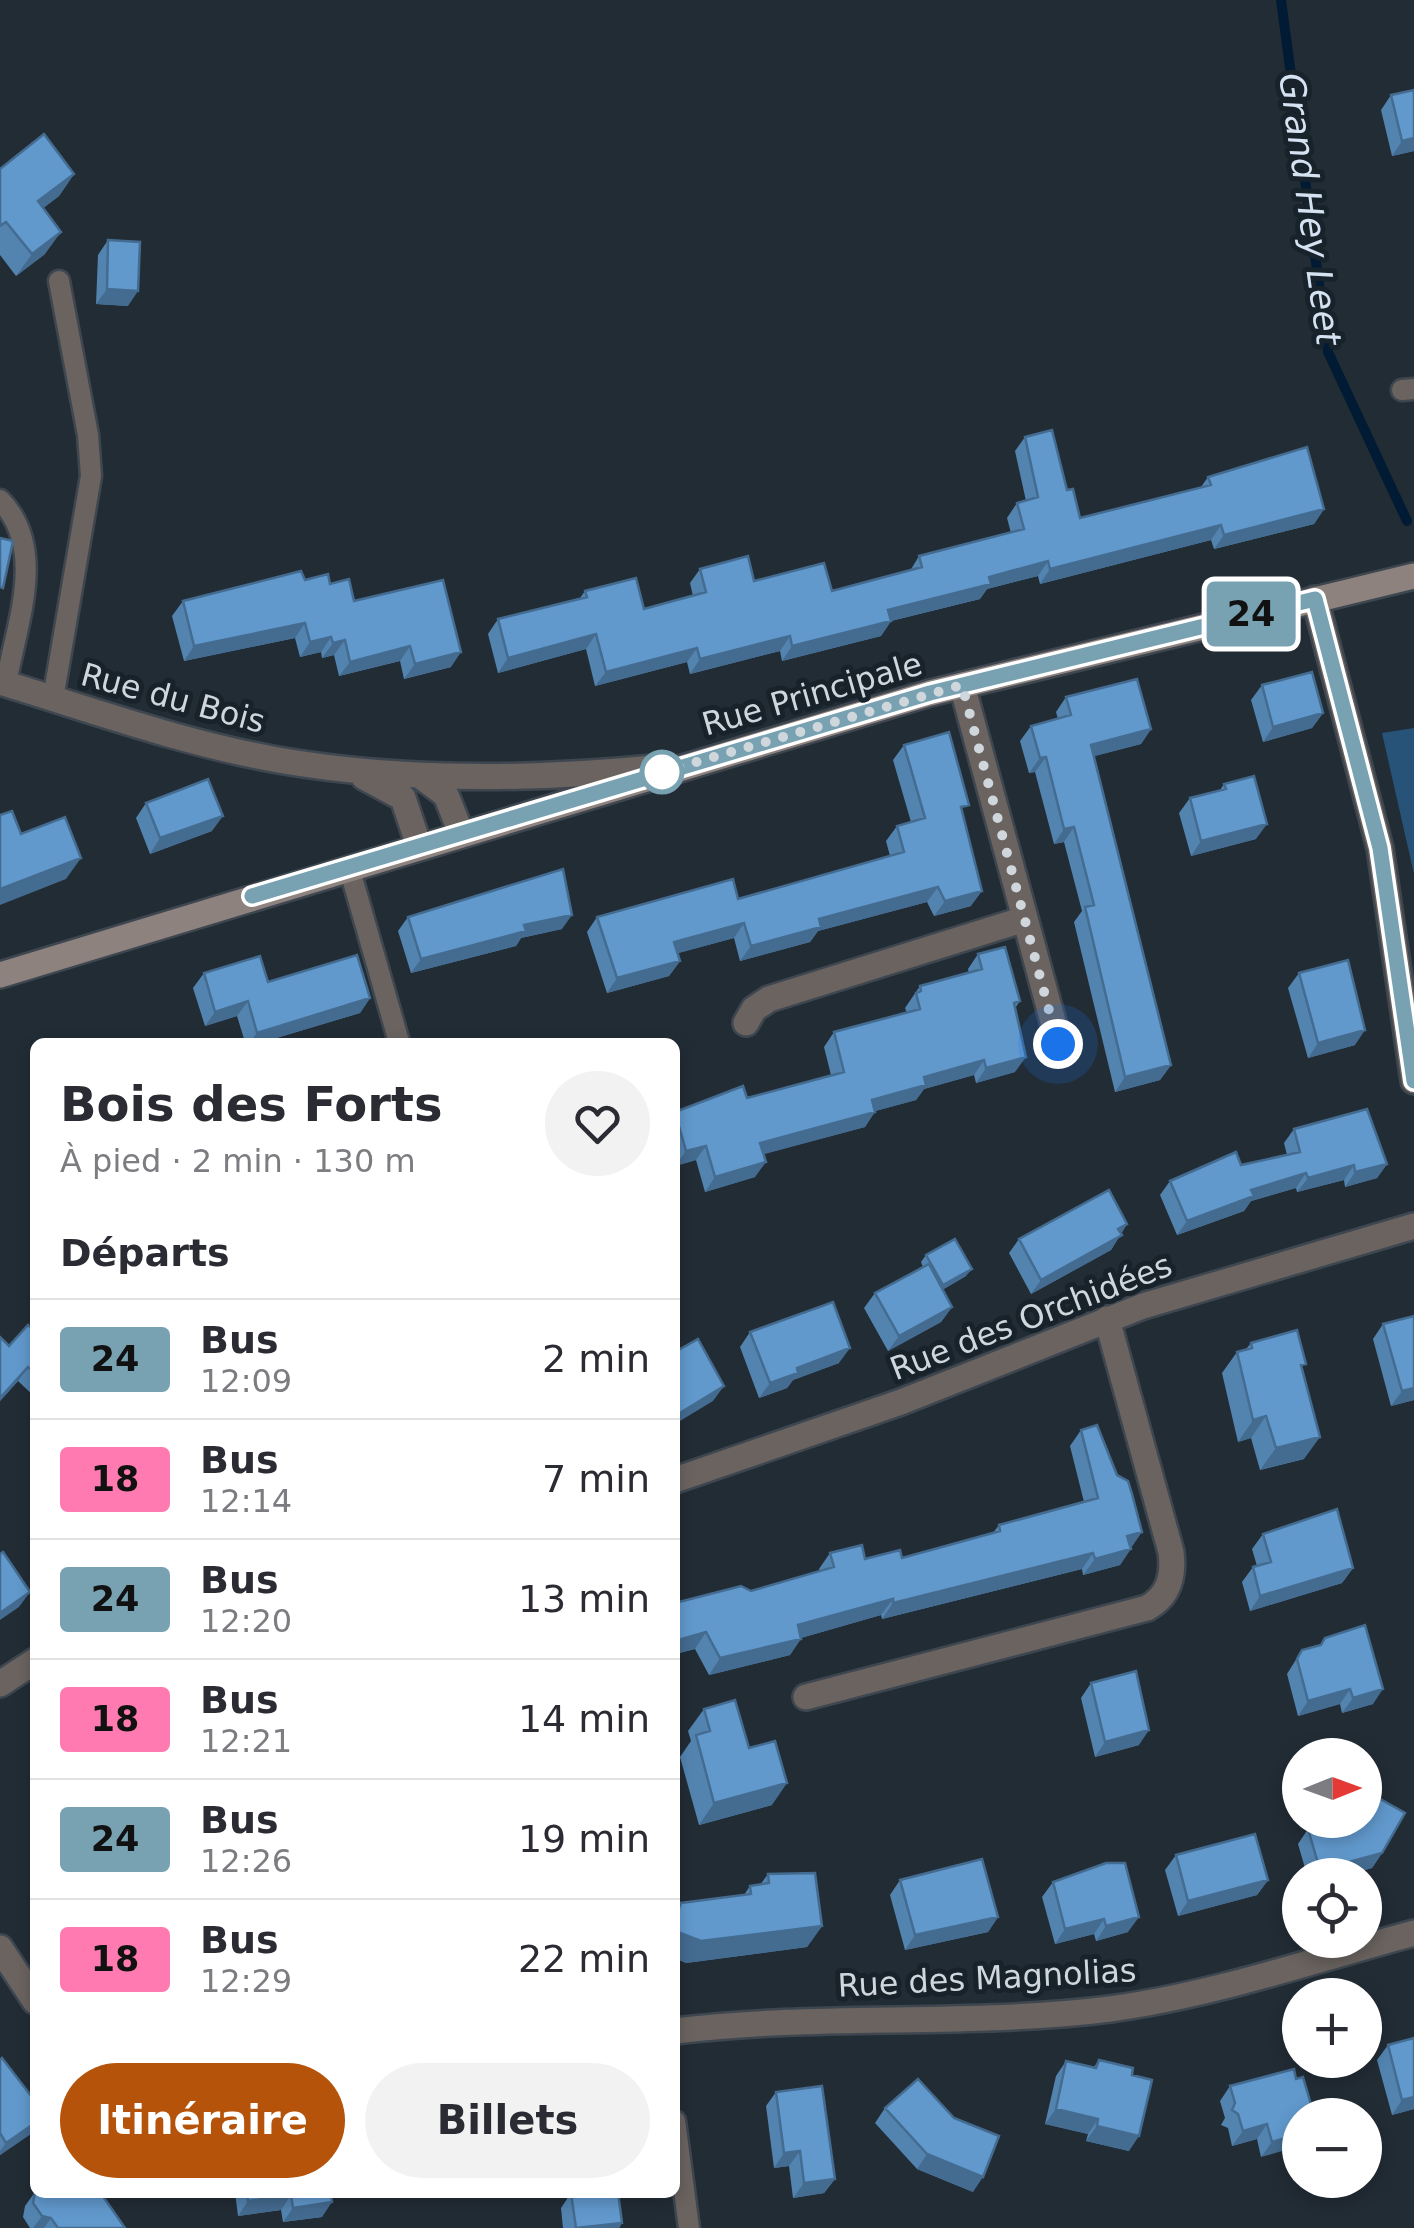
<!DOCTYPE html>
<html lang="fr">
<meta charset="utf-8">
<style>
:root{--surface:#fff;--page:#f2f2f3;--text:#2b2b33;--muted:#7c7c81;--line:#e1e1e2;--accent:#b45309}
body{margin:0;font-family:"DejaVu Sans",sans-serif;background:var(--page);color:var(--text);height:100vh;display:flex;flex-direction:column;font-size:38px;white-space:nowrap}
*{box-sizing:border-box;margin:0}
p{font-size:32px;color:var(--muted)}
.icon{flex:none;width:55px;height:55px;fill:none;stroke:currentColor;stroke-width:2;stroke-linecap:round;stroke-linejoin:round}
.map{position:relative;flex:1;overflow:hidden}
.side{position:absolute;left:30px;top:1038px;width:650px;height:1160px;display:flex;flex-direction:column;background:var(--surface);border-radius:15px;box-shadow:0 5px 15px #0003}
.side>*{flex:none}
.badge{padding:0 20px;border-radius:8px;font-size:35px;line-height:65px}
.needle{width:65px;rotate:89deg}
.buttons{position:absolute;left:1282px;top:1738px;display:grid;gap:20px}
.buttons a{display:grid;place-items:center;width:100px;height:100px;border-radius:50%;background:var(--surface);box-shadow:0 5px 15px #0003;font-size:50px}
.you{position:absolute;width:50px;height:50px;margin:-25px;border:8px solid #fff;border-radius:50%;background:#1a73e8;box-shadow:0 0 0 15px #1a73e833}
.map>.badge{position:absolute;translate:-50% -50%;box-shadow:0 0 0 5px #fff}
h2{padding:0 30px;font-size:38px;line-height:90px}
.round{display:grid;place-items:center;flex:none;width:105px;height:105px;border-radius:52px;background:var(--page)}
.summary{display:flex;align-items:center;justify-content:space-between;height:170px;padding:0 30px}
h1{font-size:48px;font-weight:600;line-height:75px}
.button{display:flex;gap:20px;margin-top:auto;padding:20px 30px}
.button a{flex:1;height:115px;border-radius:60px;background:var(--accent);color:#fff;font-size:40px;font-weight:600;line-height:115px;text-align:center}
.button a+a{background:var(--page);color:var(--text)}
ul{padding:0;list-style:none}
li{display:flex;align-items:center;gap:30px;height:120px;padding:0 30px;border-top:2px solid var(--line)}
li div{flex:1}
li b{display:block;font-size:38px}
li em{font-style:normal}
li .badge{min-width:110px;font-weight:700;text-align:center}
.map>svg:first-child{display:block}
</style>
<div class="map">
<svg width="1414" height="2228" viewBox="0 0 1414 2228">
<rect width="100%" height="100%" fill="#222c35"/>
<path fill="#285379" d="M1414 728V874L1382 733Z"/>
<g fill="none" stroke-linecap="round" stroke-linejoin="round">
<path stroke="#001b33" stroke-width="10" d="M1281 0 1328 352 1407 521"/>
<defs>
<path id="lane" d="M1402 390 1414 389
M0 500C48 549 16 624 6 684
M53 699 91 476 88 435 59 281
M349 867 399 1042
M675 2121 689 2228"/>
<path id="street" d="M1315 599 1380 848 1414 1081
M0 682C92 710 183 743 278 760 405 782 536 780 664 767
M962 685 1059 1044
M419 775 446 795 461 833
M364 777 403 798 419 846
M746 1023 754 1009 769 999 1025 919
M675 1480 901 1402 1143 1306 1414 1226
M0 1684 35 1661
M806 1697 1147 1608C1169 1596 1174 1576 1171 1552L1107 1319
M0 1948 35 2001
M675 2031C819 2013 966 2027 1110 2009 1213 1995 1314 1960 1414 1933"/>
<path id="secondary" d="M0 975 930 693 1414 576"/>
</defs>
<use href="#lane" stroke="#3e4750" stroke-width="25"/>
<use href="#street" stroke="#3e4750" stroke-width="30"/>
<use href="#secondary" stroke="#3e4750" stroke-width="30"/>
<use href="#lane" stroke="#6a6360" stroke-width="20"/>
<use href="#street" stroke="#6a6360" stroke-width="25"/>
<use href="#secondary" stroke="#8e827f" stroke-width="25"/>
</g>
<path fill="#5384b0" d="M1391 95 1414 151 1392 156 1381 110Z
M0 169 74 174 59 196 43 208 45 254 16 276 0 255Z
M108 240 128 306 96 304 98 255Z
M1025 437 1067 490 1080 518 1201 487 1208 477 1324 509 1314 524 1214 549 1211 540 1040 584 1038 576 987 589 980 599 891 621 881 636 782 661 780 651 690 674 687 662 595 686 586 649 498 673 488 634 498 619 580 598 585 591 644 609 693 596 690 583 700 569 754 581 832 591 910 571 919 556 1011 533 1007 518 1017 503 1026 501 1015 451Z
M305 580 330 584 451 667 404 679 400 661 339 676 334 655 322 658 321 652 300 657 295 638 184 661 172 616 183 601Z
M1262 685 1323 713 1312 728 1263 742 1251 700Z
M1066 697 1151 729 1141 744 1094 756 1171 1065 1160 1080 1115 1092 1074 922 1082 911 1064 842 1054 844 1035 772 1029 773 1020 741 1031 726 1058 719 1056 712Z
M904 745 963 814 971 906 934 916 927 902 818 931 810 942 740 961 734 938 678 953 680 961 669 976 607 993 587 932 597 917 738 899 890 856 886 841 897 826 911 822 893 760Z
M1224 784 1256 839 1191 856 1179 813 1190 798 1220 790Z
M146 803 212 831 150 854 136 818Z
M408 917 562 929 521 938 516 946 411 973 398 931Z
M978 954 1020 1001 1015 1008V1072L976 1083 974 1075 924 1089 916 1100 875 1111 865 1127 763 1154 755 1177 705 1192 696 1160 675 1166V1112L747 1098 831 1075 824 1047 834 1032 907 1013 905 1008 920 986 969 973 968 969Z
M204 973 268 982 370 998 360 1013 263 1042H245L237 1016 205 1026 193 988Z
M1299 973 1355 1045 1308 1058 1288 988Z
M1294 1129 1387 1164 1377 1178 1345 1187 1344 1180 1297 1192 1296 1188 1251 1201 1244 1211 1177 1235 1160 1195 1170 1181 1287 1155 1284 1143Z
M1127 1224 1111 1250 1031 1294 1009 1253 1019 1239Z
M926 1255 966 1276 942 1290 952 1307 941 1322 888 1351 864 1308 875 1293 923 1267 921 1262Z
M1414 1316V1400L1391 1406 1373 1339 1383 1324Z
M35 1331V1397L18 1381 0 1401V1337L9 1346Z
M750 1332 839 1363 793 1380 787 1388 759 1398 740 1347Z
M1251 1343 1302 1370 1304 1459 1260 1470 1251 1438 1238 1442 1222 1373 1237 1352 1246 1349Z
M1081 1430 1131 1548 1120 1565 1083 1575 1082 1569 882 1619 881 1615 801 1638 790 1655 709 1675 695 1649 675 1654 751 1591 820 1571 819 1569 830 1553 865 1559 902 1558 993 1533 999 1525 1084 1502 1070 1446Z
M1263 1534 1353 1568 1342 1583 1250 1611 1242 1582 1253 1567 1257 1566 1252 1549Z
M1302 1650 1373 1704 1342 1713 1340 1704 1298 1716 1287 1674Z
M1091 1683 1139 1745 1095 1757 1081 1698Z
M704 1709 749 1748 772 1805 699 1825 680 1757 691 1741 688 1731Z
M1308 1829 1382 1853 1372 1868 1347 1875H1307L1298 1844Z
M1176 1855 1268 1880 1257 1895 1178 1916 1165 1870Z
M768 1874 822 1926 807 1947 686 1963 675 1958V1912L681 1903 744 1895 750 1886 760 1885Z
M900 1880 998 1917 988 1932 905 1950 890 1895Z
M1053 1882 1128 1932 1096 1941 1094 1934 1055 1944 1042 1897Z
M1388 2045 1414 2109 1392 2115 1377 2060Z
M0 2060 35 2131 0 2155Z
M1099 2060 1132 2075 1129 2151 1086 2141 1088 2134 1045 2124 1056 2076 1066 2061 1094 2067Z
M1296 2079 1314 2115 1261 2157 1257 2139 1232 2146 1228 2128 1221 2125 1225 2118 1220 2101 1230 2086Z
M776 2092 835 2179 824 2193 793 2198 789 2166 774 2168 766 2106Z
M885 2108 973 2192 917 2169 875 2123Z
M35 2192 125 2228H30L23 2217 25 2206Z
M235 2192H331L322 2217 283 2222 281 2210 238 2216Z
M567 2192H633L631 2194 618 2196 622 2223 619 2228H563L561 2208 567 2199Z"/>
<path fill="#446b90" d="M1414 138V151L1392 156 1402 141Z
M74 174 59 196 23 224 38 201Z
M61 232 45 254 16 276 32 254Z
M107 289 138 291 128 306 96 304Z
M1324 509 1314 524 1214 549 1224 535Z
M1221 525 1211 540 1040 584 1050 569Z
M1048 561 1038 576 987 589 980 599 891 621 881 636 782 661 792 646 888 610 989 577Z
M305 623 295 638 184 661 194 646Z
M596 634 586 649 498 673 508 658Z
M790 636 780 651 690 674 700 659Z
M331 637 321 652 300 657 310 642Z
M345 640 334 655 322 658 333 643Z
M410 646 400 661 339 676 350 662Z
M697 648 687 662 595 686 606 672Z
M461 652 451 667 404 679 415 664Z
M1323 713 1312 728 1263 742 1273 727Z
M1151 729 1141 744 1080 760 1091 745Z
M1046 757 1035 772 1029 773 1040 758Z
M223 816 212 831 150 854 160 838Z
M1267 824 1256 839 1191 856 1201 841Z
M1074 827 1064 842 1054 844 1064 829Z
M81 858 66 879 0 905V889Z
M938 887 927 902 818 931 810 942 740 961 751 946 819 919Z
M982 891 971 906 934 916 945 901Z
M572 915 562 929 521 938 516 946 411 973 421 959 524 925Z
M744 923 734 938 664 957 674 942Z
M680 961 669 976 607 993 617 978Z
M370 998 360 1013 263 1042H250L257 1033Z
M248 1001 237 1016 205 1026 215 1012Z
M1365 1030 1355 1045 1308 1058 1318 1043Z
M1026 1057 1015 1072 976 1083 986 1068Z
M984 1060 974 1075 924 1089 916 1100 861 1115 872 1100 924 1077Z
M1171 1065 1160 1080 1115 1092 1125 1077Z
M875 1112 865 1127 750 1158 760 1143Z
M706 1146 696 1160 675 1166 686 1151Z
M766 1162 755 1177 705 1192 715 1177Z
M1387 1164 1377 1178 1345 1187 1355 1172Z
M1354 1165 1344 1180 1297 1192 1308 1178Z
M1306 1173 1296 1188 1251 1201 1244 1211 1177 1235 1187 1221 1251 1190Z
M1127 1224 1111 1250 1031 1294 1041 1280Z
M972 1269 966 1276 937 1293 943 1285Z
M952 1307 941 1322 888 1351 899 1336Z
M850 1348 839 1363 793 1380 787 1388 759 1398 770 1383 797 1368Z
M28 1367 18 1381 0 1401V1398Z
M724 1386 713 1401 675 1424V1416Z
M1414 1388V1400L1391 1406 1402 1391Z
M1266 1416 1251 1438 1238 1442 1253 1420Z
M1320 1437 1304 1459 1260 1470 1276 1448Z
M1142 1532 1131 1548 1127 1536Z
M1131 1549 1120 1565 1083 1575 1095 1559Z
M1093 1553 1082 1569 882 1619 893 1603Z
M1353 1568 1342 1583 1250 1611 1260 1596Z
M30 1592 19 1607 0 1620V1613Z
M893 1599 881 1615 786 1642 798 1625Z
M706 1632 695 1649 675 1654V1641Z
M801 1639 790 1655 709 1675 720 1658Z
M1350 1689 1340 1704 1298 1716 1308 1701Z
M1383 1689 1373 1704 1342 1713 1353 1698Z
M1149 1730 1139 1745 1095 1757 1105 1742Z
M787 1783 772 1805 699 1825 714 1803Z
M1382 1853 1372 1868 1347 1875H1316L1320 1870Z
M1268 1880 1257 1895 1178 1916 1188 1901Z
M998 1917 988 1932 905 1950 915 1935Z
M1139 1917 1128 1932 1096 1941 1106 1926Z
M1104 1919 1094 1934 1055 1944 1065 1929Z
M822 1926 807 1947 686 1963 675 1958V1931Z
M1414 2097V2109L1392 2115 1402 2100Z
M1056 2109 1098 2119 1088 2134 1045 2124Z
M35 2123V2131L0 2155V2151L6 2143Z
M1267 2124 1257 2139 1232 2146 1243 2131Z
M1097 2126 1139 2136 1129 2151 1086 2141Z
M1300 2134V2146L1261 2157 1272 2142Z
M800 2151 789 2166 774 2168 784 2153Z
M927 2154 983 2177 973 2192 917 2169Z
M835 2179 824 2193 793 2198 804 2183Z
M610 2192H633L631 2194 606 2198Z
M291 2195 281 2210 238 2216 248 2201Z
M332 2202 322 2217 283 2222 293 2208Z
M42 2216 51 2218 44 2228H33Z
M622 2223 619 2228H584Z"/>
<path fill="#6199cd" stroke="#446b90" stroke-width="2.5" d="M1414 90V138L1402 141 1391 95Z
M44 134 74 174 38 201 61 232 32 254 6 222 0 226V169Z
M108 240 140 242 138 291 107 289Z
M1052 430 1067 490 1073 489 1080 518 1211 485 1208 477 1307 447 1324 509 1224 535 1221 525 1050 569 1048 561 989 577 991 584 888 610 891 621 792 646 790 636 700 659 697 648 606 672 596 634 508 658 498 619 587 597 585 591 636 578 644 609 706 592 700 569 748 556 754 581 824 563 832 591 922 567 919 556 1024 529 1017 503 1038 497 1025 437Z
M0 538 13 541 3 588 0 587Z
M301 571 305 580 328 574 330 584 349 579 354 601 443 580 461 652 415 664 410 646 350 662 345 640 333 643 331 637 310 642 305 623 194 646 183 601Z
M1312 672 1323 713 1273 727 1262 685Z
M1137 679 1151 729 1091 745 1171 1065 1125 1077 1085 907 1094 905 1074 827 1064 829 1046 757 1040 758 1031 726 1071 715 1066 697Z
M949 732 969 805 961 807 982 891 945 901 938 887 819 919 821 927 751 946 744 923 674 942 680 961 617 978 597 917 733 879 738 899 904 852 897 826 925 818 904 745Z
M1254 776 1267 824 1201 841 1190 798 1226 789 1224 784Z
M208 779 223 816 160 838 146 803Z
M12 811 21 834 65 817 81 858 0 889V815Z
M563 869 572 915 524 925 526 931 421 959 408 917Z
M1005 947 1020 1001 1014 1003 1026 1057 986 1068 984 1060 924 1077 926 1085 872 1100 875 1112 760 1143 766 1162 715 1177 706 1146 686 1151 675 1112 743 1086 747 1098 844 1072 834 1032 920 1009 916 993 921 991 920 986 982 969 978 954Z
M357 955 370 998 257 1033 248 1001 215 1012 204 973 260 956 268 982Z
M1348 960 1365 1030 1318 1043 1299 973Z
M1367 1109 1387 1164 1355 1172 1354 1165 1308 1178 1306 1173 1251 1190 1254 1196 1187 1221 1170 1181 1236 1152 1241 1165 1300 1152 1294 1129Z
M1109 1190 1127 1224 1118 1229 1122 1235 1041 1280 1019 1239Z
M955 1239 972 1269 943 1285 926 1255Z
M929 1264 952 1307 899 1336 875 1293Z
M833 1302 850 1348 797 1368 798 1373 770 1383 750 1332Z
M1414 1316V1388L1402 1391 1383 1324Z
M28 1325 35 1331V1373L28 1367 0 1398V1337L9 1346Z
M1297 1330 1306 1364 1301 1365 1320 1437 1276 1448 1266 1416 1253 1420 1237 1352 1252 1348 1251 1343Z
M698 1339 724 1386 675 1416V1352Z
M1097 1425 1117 1475 1128 1481 1132 1494 1142 1532 1127 1536 1131 1549 1095 1559 1093 1553 893 1603V1599L798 1625 801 1639 720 1658 706 1632 675 1641V1603L741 1586 751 1591 834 1567 830 1553 862 1545 865 1559 900 1550 902 1558 1000 1531 999 1525 1098 1498 1081 1430Z
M1337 1509 1353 1568 1260 1596 1253 1567 1271 1562 1263 1534Z
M3 1552 30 1592 0 1613V1554Z
M1365 1625 1383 1689 1353 1698 1350 1689 1308 1701 1297 1659 1302 1650 1321 1645 1325 1638Z
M1136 1671 1149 1730 1105 1742 1091 1683Z
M735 1700 749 1748 775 1741 787 1783 714 1803 696 1735 710 1731 704 1709Z
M1368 1792 1405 1813 1382 1853 1320 1870 1308 1829 1341 1820H1365V1796Z
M1255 1834 1268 1880 1188 1901 1176 1855Z
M982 1859 998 1917 915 1935 900 1880Z
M1106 1863H1125L1139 1917 1106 1926 1104 1919 1065 1929 1053 1882Z
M815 1873 822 1926 701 1941 675 1931V1918L681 1903 751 1894 750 1886 769 1883 768 1874Z
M1414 2038V2097L1402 2100 1388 2045Z
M2 2058 35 2101V2123L6 2143 0 2133V2060Z
M1099 2060 1133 2068 1132 2075 1152 2080 1139 2136 1097 2126 1098 2119 1056 2109 1066 2061 1096 2068Z
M1294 2069 1296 2079 1303 2077 1314 2115H1300V2134L1272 2142 1267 2124 1243 2131 1238 2114 1232 2110 1235 2103 1230 2086Z
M918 2079 954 2118 999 2136 983 2177 927 2154 885 2108Z
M822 2086 835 2179 804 2183 800 2151 784 2153 776 2092Z
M35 2192H100L125 2228H58L51 2218 42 2216 33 2203Z
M247 2192H331L332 2202 293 2208 291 2195 248 2201Z
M618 2192 622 2223 576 2228 571 2193Z"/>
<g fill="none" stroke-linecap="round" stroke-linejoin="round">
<defs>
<path id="line" d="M252 896 930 693 1315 599 1380 848 1414 1081"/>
</defs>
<use href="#line" stroke="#fff" stroke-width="22"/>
<use href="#line" stroke="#78a1b1" stroke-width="15"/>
<path stroke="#cfd6dc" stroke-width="10" stroke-dasharray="0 18" d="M662 772 962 685 1058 1044"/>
</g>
<circle fill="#fff" stroke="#78a1b1" stroke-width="5" cx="662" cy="772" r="20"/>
<g text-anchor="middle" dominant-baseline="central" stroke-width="10" stroke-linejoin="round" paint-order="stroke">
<g font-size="32" fill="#cfd6dc" stroke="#18222b">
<text transform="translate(812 694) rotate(-16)">Rue Principale</text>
<text transform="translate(173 698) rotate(15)">Rue du Bois</text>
<text transform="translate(1031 1317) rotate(-21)">Rue des Orchidées</text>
<text transform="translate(987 1978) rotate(-3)">Rue des Magnolias</text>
</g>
<g font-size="35" font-style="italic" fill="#d4e2f1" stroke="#18222b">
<text transform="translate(1310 209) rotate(82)">Grand Hey Leet</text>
</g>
</g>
</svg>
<div class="buttons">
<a><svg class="needle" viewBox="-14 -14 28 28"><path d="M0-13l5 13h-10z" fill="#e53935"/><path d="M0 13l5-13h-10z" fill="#7c7c81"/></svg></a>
<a><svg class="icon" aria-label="locate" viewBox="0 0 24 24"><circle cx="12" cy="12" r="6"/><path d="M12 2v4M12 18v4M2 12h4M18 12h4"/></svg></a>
<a>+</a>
<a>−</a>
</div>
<div class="you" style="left:1058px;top:1044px"></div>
<b class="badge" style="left:1251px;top:614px;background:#78a1b1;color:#111">24</b>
<section class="side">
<div class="summary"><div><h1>Bois des Forts</h1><p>À pied · 2 min · 130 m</p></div><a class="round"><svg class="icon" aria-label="heart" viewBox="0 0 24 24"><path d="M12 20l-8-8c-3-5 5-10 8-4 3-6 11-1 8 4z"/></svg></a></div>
<h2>Départs</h2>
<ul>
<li><span class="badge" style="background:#78a1b1;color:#111">24</span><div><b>Bus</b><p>12:09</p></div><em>2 min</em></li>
<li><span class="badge" style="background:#ff7ab1;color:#111">18</span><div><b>Bus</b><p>12:14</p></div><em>7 min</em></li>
<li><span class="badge" style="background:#78a1b1;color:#111">24</span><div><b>Bus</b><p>12:20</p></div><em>13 min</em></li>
<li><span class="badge" style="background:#ff7ab1;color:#111">18</span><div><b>Bus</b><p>12:21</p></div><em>14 min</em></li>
<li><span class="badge" style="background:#78a1b1;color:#111">24</span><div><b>Bus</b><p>12:26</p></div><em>19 min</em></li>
<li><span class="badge" style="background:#ff7ab1;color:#111">18</span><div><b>Bus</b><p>12:29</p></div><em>22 min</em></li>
</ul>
<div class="button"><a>Itinéraire</a><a>Billets</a></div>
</section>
</div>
